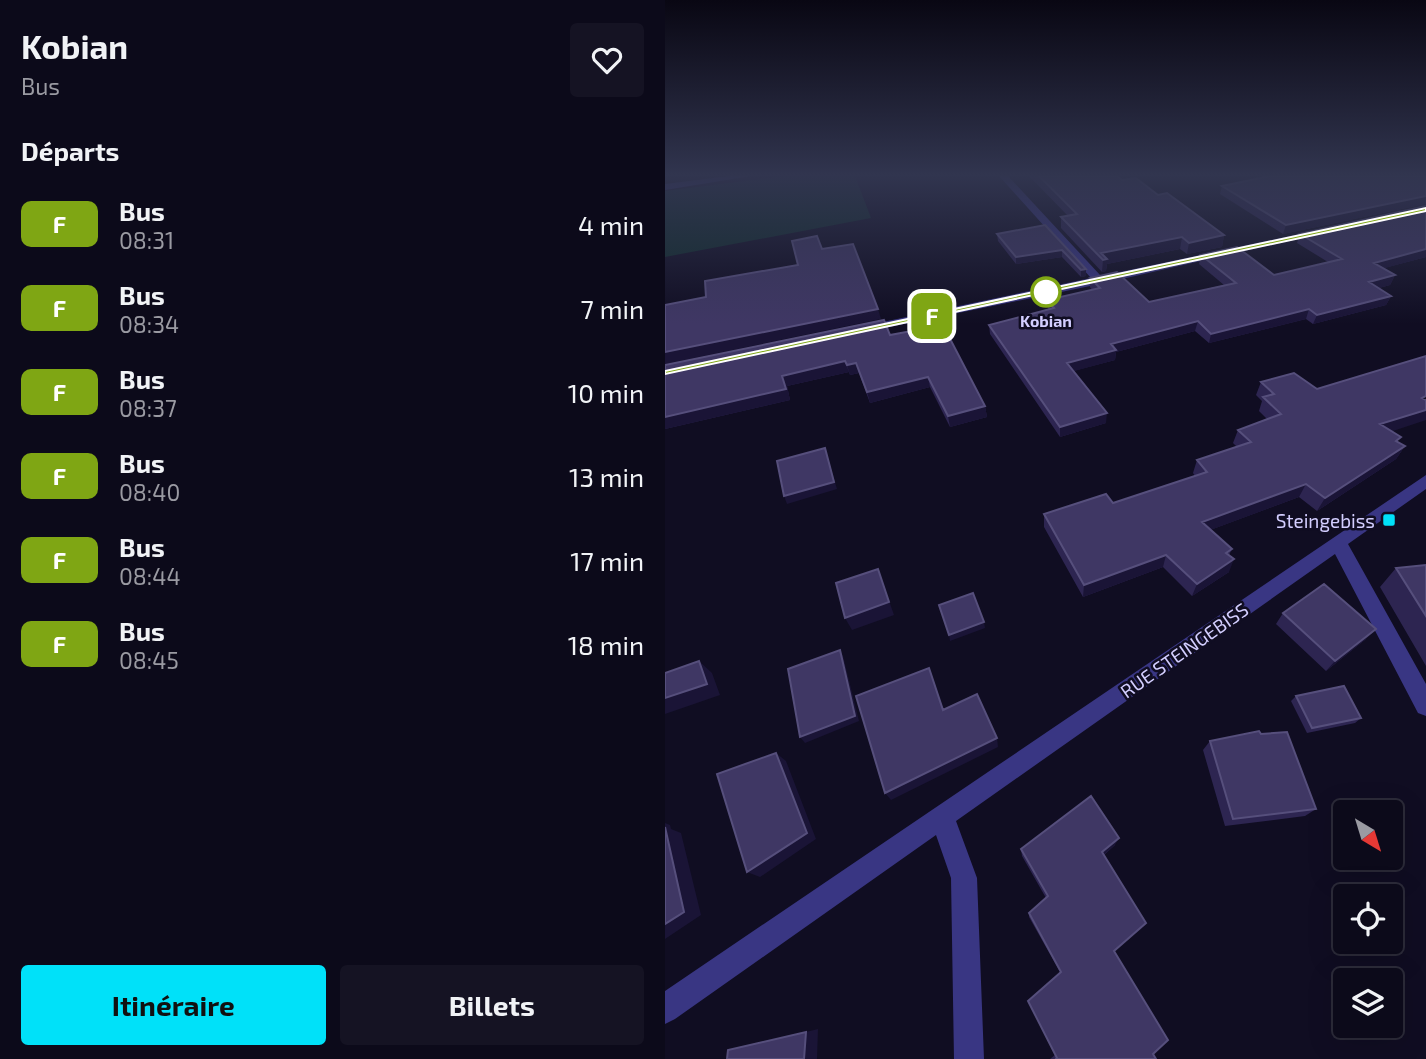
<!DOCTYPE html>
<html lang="fr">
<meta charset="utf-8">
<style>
:root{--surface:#0c0a1a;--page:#151323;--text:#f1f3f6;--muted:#9a9aa2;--line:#2c2b39;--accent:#00e1f9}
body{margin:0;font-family:"Exo 2",sans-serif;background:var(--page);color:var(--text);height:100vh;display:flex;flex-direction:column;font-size:26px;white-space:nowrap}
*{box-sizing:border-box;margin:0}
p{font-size:23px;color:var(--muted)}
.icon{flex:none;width:38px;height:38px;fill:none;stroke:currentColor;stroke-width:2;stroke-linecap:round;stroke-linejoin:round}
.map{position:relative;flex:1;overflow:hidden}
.panel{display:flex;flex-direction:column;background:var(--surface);width:665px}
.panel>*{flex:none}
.badge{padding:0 14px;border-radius:10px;font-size:24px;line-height:46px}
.needle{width:46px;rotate:142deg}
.tools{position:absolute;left:668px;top:800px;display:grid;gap:14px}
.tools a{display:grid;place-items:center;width:70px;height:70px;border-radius:7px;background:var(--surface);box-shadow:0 7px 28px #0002,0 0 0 2px var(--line);font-size:35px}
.map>.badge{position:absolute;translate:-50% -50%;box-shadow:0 0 0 4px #fff}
h2{padding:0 21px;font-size:26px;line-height:63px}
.round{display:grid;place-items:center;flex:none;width:74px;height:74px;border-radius:7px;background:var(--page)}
.summary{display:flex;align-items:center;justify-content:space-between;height:119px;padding:0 21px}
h1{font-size:33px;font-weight:700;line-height:52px}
.cta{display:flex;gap:14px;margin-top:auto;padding:14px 21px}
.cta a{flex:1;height:80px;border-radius:7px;background:var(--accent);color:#111;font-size:28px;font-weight:700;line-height:80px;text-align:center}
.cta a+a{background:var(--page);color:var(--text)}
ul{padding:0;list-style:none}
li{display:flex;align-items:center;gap:21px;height:84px;padding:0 21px}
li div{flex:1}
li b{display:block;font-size:26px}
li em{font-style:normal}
li .badge{min-width:77px;font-weight:700;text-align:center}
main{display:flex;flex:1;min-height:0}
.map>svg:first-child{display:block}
</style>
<main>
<section class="panel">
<div class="summary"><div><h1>Kobian</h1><p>Bus</p></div><a class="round"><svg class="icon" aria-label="heart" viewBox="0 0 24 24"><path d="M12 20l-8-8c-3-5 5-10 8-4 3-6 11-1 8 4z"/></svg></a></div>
<h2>Départs</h2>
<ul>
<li><span class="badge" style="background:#7fa614;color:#fff">F</span><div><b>Bus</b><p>08:31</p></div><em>4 min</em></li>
<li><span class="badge" style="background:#7fa614;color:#fff">F</span><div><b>Bus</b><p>08:34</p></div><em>7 min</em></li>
<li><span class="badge" style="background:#7fa614;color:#fff">F</span><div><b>Bus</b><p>08:37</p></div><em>10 min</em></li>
<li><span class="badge" style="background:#7fa614;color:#fff">F</span><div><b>Bus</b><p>08:40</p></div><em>13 min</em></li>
<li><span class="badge" style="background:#7fa614;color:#fff">F</span><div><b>Bus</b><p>08:44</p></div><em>17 min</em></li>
<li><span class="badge" style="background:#7fa614;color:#fff">F</span><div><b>Bus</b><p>08:45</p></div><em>18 min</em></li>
</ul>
<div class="cta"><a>Itinéraire</a><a>Billets</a></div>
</section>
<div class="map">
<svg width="761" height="1059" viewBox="0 0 761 1059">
<rect width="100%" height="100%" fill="#100d22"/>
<path fill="#102c2b" d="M118 176H190L206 218 0 257V191Z"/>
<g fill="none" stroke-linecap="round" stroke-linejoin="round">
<path fill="#393683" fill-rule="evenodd" d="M64 176H86L0 190V184Z
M334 176H343L436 276 658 229 663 232 435 284 195 333 193 330 199 326 426 278Z
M761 475V489L683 544 761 684V716L753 713 670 554 291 821 312 878 319 1059H289L286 878 271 835 10 1019 0 1024V991Z"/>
</g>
<path fill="#2d2551" d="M364 176H452L457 180 493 195 559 235 557 247 522 254 515 249 442 264 441 271 437 272 396 228V217L403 216Z
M761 176V257L719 268 730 275 725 285 714 288 726 296 721 305 648 324 641 319 544 343 530 331 451 352 450 360 408 371 441 423 395 437 325 334 324 325 383 310 382 300 427 290 425 287V278L484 302 559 285 534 264 536 255 609 275 663 262 632 243 635 234 761 206 760 204 618 234 555 194 557 186Z
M380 225 421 269V276L416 277 397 257 351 264 333 241 332 234Z
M225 335 251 340 320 406 322 417 285 427 265 387 205 403 194 373 185 375 184 372 122 386 125 400 0 429V365Z
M596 382 652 389 727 431 733 442 740 446 731 459 652 511 634 497 545 530 567 549 564 555V572L527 596 498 567 418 597 379 527V514L448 503 530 476 528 473 532 460 572 447 568 443 573 430 602 419 594 411 597 401 591 395Z
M761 565V666L715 587 731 568Z
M618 613 701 639 661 671 611 624Z
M631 696 696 718 690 723 642 733 626 701Z
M596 734 651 809 640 816 560 826 538 750 545 741Z
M450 845 439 855 449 951 488 1054 491 1059H385L390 1055 395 972 364 917V913L381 898 357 856 356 849Z"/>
<path fill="#1a1436" d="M761 196 760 204 618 234 621 225Z
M559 235 557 247 522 254 524 243Z
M517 237 515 249 442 264 441 271 437 272 438 260 436 253Z
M761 249V257L705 272 709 263Z
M397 250V257L351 264V257Z
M421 269V276L416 277V270Z
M730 275 725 285 700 292 704 282Z
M726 296 721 305 648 324 652 315Z
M213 309 216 319 0 364V352Z
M644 309 641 319 544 343 546 334Z
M533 321 530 331 451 352 450 360 402 373V363L446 344Z
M180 361 184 372 122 386 125 400 0 429V417L117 376Z
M191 363 194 373 185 375 182 365Z
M263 377 265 387 205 403 202 392Z
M320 406 322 417 285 427 283 416Z
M761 410V420L707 438 715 424Z
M442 413 441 423 395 437V427Z
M740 446 731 459 652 511 660 498Z
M160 448 172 489 122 504 119 496Z
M641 484 634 497 532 535 537 522Z
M501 555 498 567 418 597 419 585Z
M569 559 564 572 527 596 532 584Z
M213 569 229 615 187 630 180 618Z
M319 622 320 628 285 641 284 635Z
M711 629 701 639 661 671 670 661Z
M175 650 178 656 194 721 140 743 135 737Z
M34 661 47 673 55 695 0 714V698Z
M332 738 333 747 226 800 220 793Z
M111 753 121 761 151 839 95 877 82 872Z
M0 823 5 825 6 829 16 833 36 915 0 939Z
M454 838 450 845 434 859 437 852Z
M153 1029 152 1059H139L141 1032Z"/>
<path fill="#3f3764" stroke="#564f7c" stroke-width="2" d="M374 176H452L457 180 471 178 493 195 502 193 559 235 524 243 517 237 436 253 442 259 438 260 396 217 412 214Z
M605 176H761V196L621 225 557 186Z
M761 206V249L709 263 730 275 704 282 726 296 652 315 644 309 546 334 533 321 446 344 451 350 402 363 442 413 395 427 324 325 389 308 382 300 435 288 425 278 452 272 484 302 571 283 536 255 572 247 609 275 677 259 635 234Z
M380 225 421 269 416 270 397 250 351 257 332 234Z
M152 236 157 249 188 244 213 309 0 352V305L41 297 40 281 133 265 127 241Z
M219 320 225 335 246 331 251 340 282 333 320 406 283 416 263 377 202 392 191 363 182 365 180 361 117 376 121 389 0 417V365Z
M761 356V396L757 398 761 400V410L715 424 736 437 731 441 740 446 660 498 641 484 537 522 567 549 561 553 569 559 532 584 501 555 419 585 379 514 441 494 448 503 542 472 532 460 586 442 573 430 616 414 598 397 609 394 596 382 629 373 652 389Z
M160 448 169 482 119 496 112 461Z
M761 565V616L731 568Z
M213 569 224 602 180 618 171 583Z
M659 584 711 629 670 661 618 613Z
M308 593 319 622 284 635 274 605Z
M175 650 190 716 135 737 123 669Z
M34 661 42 684 0 698V673Z
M264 668 278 710 312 694 332 738 220 793 191 696Z
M679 686 696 718 647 728 631 696Z
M594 731 596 734 622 732 651 809 568 819 545 741Z
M111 753 142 833 82 872 52 774Z
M426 796 454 838 437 852 481 923 449 951 503 1040 488 1054 491 1059H391L392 1058 363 1001 396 972 364 913 383 896 356 849Z
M0 827 19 912 0 924Z
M141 1032 139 1059H62L63 1050Z"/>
<linearGradient id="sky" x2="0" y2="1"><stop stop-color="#090713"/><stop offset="0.54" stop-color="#31354f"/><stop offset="1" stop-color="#31354f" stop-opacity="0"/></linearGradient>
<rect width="761" height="324" fill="url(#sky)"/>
<path fill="#7fa614" stroke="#fff" stroke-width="2" d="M761 208V211L0 374V371Z"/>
<circle fill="#fff" stroke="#7fa614" stroke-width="3.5" cx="381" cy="292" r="14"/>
<rect fill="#00e1f9" stroke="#100d22" stroke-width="2.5" x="717" y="513" width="14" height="14" rx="3.5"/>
<g text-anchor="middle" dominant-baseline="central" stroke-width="5" stroke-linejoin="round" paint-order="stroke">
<g font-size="16" font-weight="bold" fill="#d3ceff" stroke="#100d22">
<text x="381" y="320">Kobian</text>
</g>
<g font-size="19" fill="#d3ceff" stroke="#100d22" text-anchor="end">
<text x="710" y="520">Steingebiss</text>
</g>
<g font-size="19" fill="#d3ceff" stroke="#100d22">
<text transform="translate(519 650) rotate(-35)">RUE STEINGEBISS</text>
</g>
</g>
</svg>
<div class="tools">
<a><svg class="needle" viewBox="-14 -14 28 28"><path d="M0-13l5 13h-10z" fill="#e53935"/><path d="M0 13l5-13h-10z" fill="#9a9aa2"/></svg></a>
<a><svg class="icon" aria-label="locate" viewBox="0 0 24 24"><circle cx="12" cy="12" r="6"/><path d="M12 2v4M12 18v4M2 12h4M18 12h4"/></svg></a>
<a><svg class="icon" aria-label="layers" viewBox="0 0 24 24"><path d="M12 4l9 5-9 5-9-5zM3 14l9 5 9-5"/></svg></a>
</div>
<b class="badge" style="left:267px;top:316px;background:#7fa614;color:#fff">F</b>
</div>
</main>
